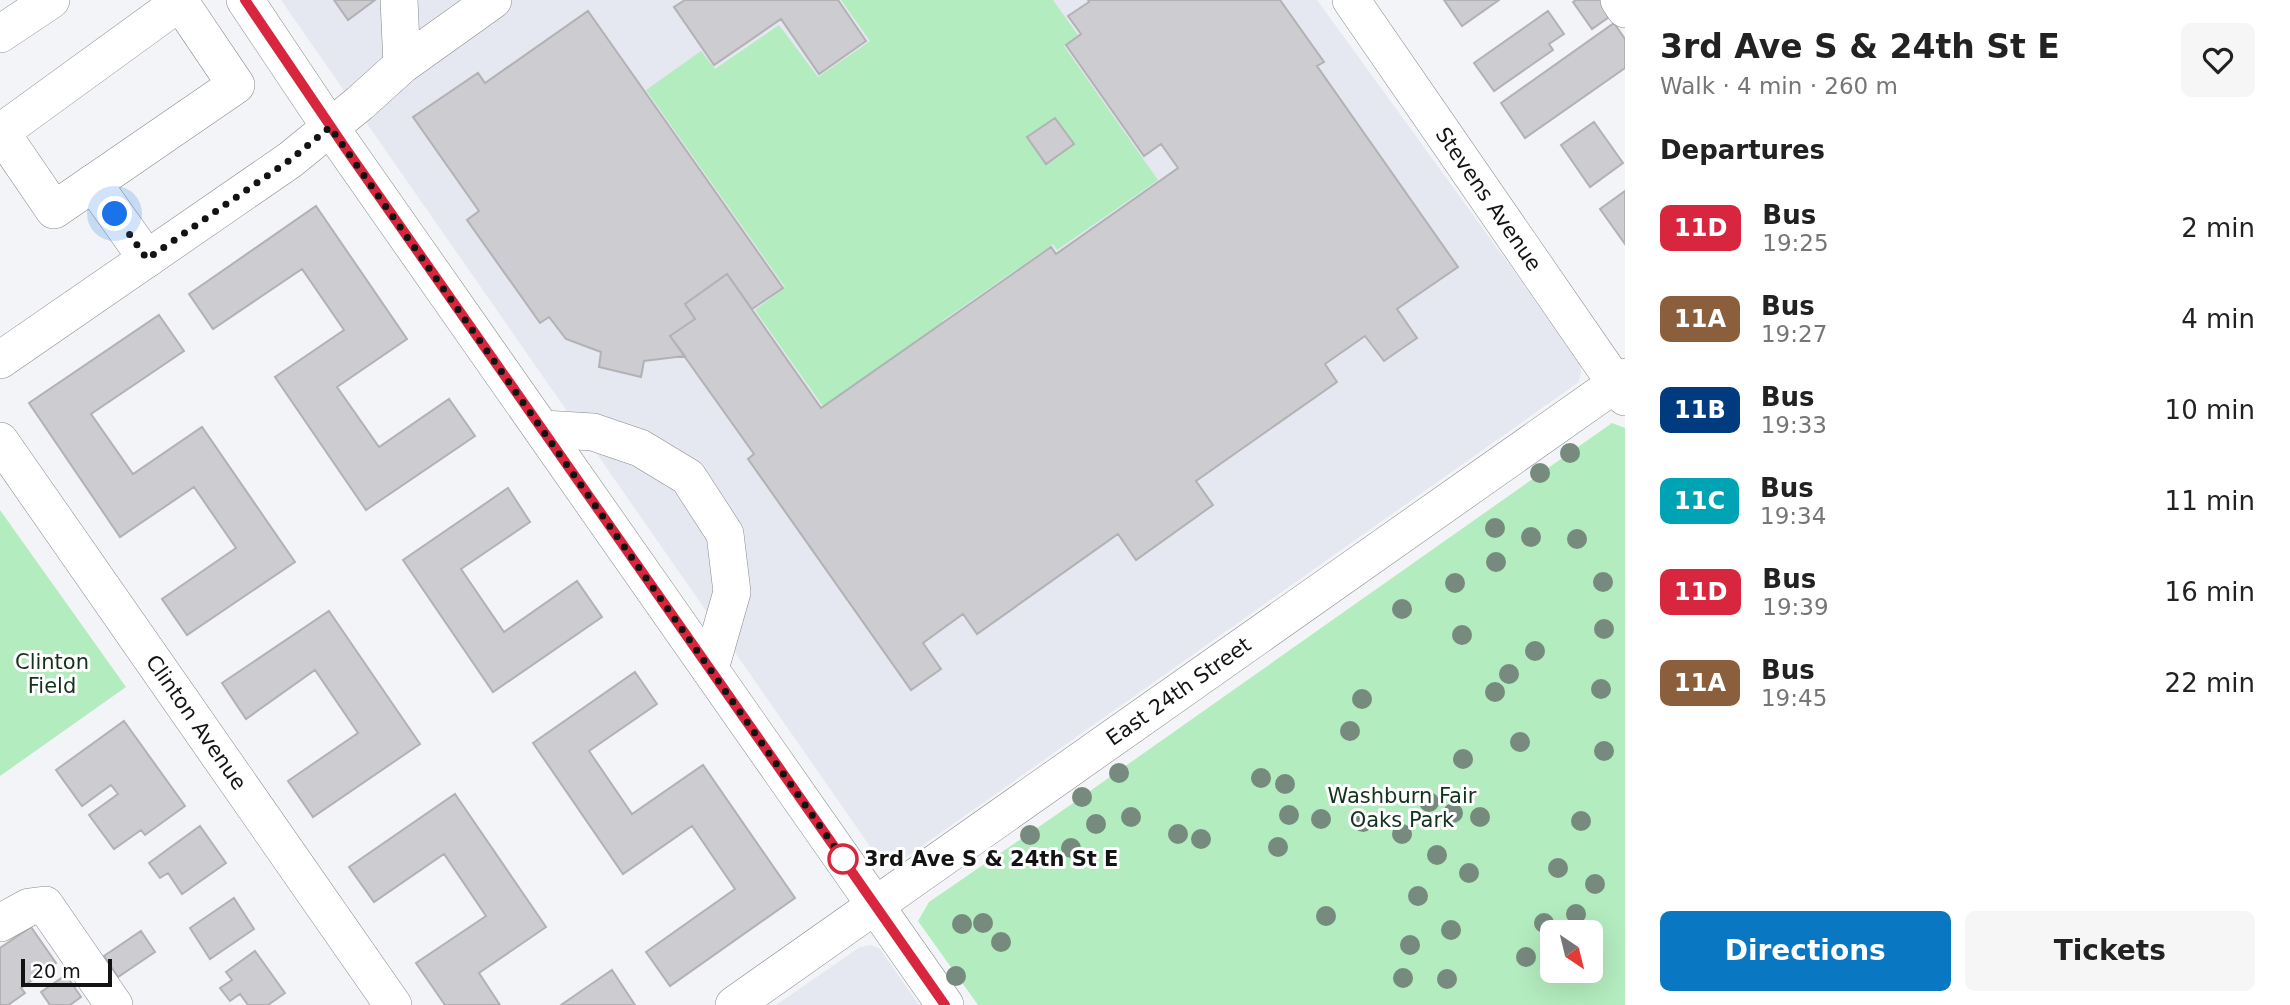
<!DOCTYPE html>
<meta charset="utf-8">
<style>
:root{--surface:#fff;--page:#f6f6f6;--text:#222;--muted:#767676;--accent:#0977c2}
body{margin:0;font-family:"DejaVu Sans",sans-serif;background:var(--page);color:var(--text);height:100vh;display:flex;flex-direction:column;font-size:26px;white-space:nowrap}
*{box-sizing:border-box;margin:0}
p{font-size:23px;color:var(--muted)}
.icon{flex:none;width:38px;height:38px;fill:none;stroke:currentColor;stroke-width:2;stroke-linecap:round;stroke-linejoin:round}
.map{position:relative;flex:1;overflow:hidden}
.details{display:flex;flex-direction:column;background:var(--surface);width:665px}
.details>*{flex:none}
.badge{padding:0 14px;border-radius:10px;font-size:24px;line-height:46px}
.needle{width:46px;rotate:145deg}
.controls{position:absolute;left:1540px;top:920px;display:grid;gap:14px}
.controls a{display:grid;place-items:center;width:63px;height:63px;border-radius:10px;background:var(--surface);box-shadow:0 7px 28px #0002;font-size:35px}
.scale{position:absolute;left:21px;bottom:18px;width:91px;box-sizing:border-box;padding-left:7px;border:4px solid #131314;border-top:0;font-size:19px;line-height:24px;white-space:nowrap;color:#131314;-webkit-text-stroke:5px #fff;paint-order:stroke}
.you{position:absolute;width:35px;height:35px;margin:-18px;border:5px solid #fff;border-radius:50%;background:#1a73e8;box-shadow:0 0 0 10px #1a73e833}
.map>.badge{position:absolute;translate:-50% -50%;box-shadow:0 0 0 4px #fff}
h2{padding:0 35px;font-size:26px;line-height:63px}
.round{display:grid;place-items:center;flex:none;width:74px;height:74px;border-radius:10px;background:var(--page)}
.overview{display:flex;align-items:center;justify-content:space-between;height:119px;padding:0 35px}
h1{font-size:33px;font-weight:700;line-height:52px}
.primary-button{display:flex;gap:14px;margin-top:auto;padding:14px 35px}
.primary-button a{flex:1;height:80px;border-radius:10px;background:var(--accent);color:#fff;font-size:28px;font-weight:700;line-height:80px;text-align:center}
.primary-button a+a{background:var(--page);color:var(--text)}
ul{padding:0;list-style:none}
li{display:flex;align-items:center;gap:21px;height:91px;padding:0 35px}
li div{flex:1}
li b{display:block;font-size:26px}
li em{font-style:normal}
li .badge{min-width:77px;font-weight:700;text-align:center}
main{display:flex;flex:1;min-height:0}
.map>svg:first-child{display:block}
</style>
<main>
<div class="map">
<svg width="1625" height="1005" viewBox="0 0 1625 1005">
<rect width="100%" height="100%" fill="#f3f4f7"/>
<path fill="#e5e8f1" d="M281 0H1317L1580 362 1581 372 1579 382 905 858 887 859 876 855Z
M871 945 880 949 919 1005H776L860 947Z"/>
<path fill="#b3ecbe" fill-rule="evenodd" d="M841 0H1053L1078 35 1064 46 1158 180 1057 250 1053 244 942 321 946 328 825 409 755 310 785 287 646 90 701 51 715 69 779 25 818 77 870 41Z
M1612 423 1625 428V1005H978L918 921 929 902 1056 815ZM1552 933H1591V971H1552Z
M0 510 126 687 0 776Z"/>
<path fill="#cdccd0" stroke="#b2b1b4" stroke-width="2" d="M334 0H375L348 20Z
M685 0H838L866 41 819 74 781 19 714 65 674 7Z
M1088 0H1280L1324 62 1317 66 1458 267 1397 309 1417 338 1384 361 1365 336 1325 364 1337 382 1196 481 1213 505 1136 560 1118 534 977 634 963 614 923 643 941 669 911 690 748 459 754 454 670 336 695 319 685 304 727 274 821 408 1051 247 1056 254 1178 168 1161 144 1144 156 1066 45 1081 34 1068 16 1089 2Z
M1444 0H1499L1462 26Z
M1576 0H1612L1619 10 1592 29 1573 2Z
M588 11 783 288 752 309 727 274 685 304 695 319 670 336 685 356 644 361 641 377 599 367 601 352 566 339 549 317 540 323 467 220 479 211 413 117 478 73 485 83Z
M1548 11 1564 34 1549 44 1553 50 1494 91 1474 63Z
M1614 23 1625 39V68L1525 138 1501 103Z
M1055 118 1074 144 1046 164 1027 137Z
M1594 122 1623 163 1590 187 1561 145Z
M1625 191V244L1600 209Z
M316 206 407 339 337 387 379 447 449 399 475 436 366 510 275 377 344 330 302 269 213 329 189 294Z
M159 315 184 351 91 414 133 474 202 427 295 562 187 635 162 599 236 548 194 487 120 537 29 403Z
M508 488 530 522 461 569 504 632 577 581 602 617 493 692 403 560Z
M329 611 420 744 313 817 288 781 358 733 315 670 246 719 222 683Z
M635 672 657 704 589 751 632 814 703 765 795 898 670 986 646 952 735 889 692 826 623 874 533 743Z
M124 721 185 806 145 835 141 830 114 849 89 815 118 794 111 785 82 806 56 770Z
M455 794 546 927 479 973 500 1005H445L416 963 486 916 444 854 374 902 349 867Z
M200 826 226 863 182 894 168 873 160 878 149 863Z
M234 898 254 929 210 959 190 928Z
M31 927 56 963 21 988 25 993 8 1005H0V948Z
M141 931 155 952 118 977 104 956Z
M255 951 285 993 268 1005H248L240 994 230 1001 220 988 232 980 226 972Z
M612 970 635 1005H561L587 987Z
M66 975 81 997 70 1005H50L41 992Z"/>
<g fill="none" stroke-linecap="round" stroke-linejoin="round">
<defs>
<g id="minor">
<path d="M245 0 330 127 945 1005"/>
<path d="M399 0 402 65"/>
<path id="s1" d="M1351 0 1625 397"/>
<path d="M1619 0 1625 9"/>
<path d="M0 34 51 0"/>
<path d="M0 131 54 210 236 85 180 2 1 132"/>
<path d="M93 183 147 259"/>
<path d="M0 360 290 160 360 103 402 65 493 0"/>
<path d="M543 429 593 432 640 448 688 477 725 534 732 592 710 669"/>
<path id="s2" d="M0 441 393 1005"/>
<path d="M0 923 29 907 45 905 114 1005"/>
<path id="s3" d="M734 1005 1625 377"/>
</g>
</defs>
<use href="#minor" stroke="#88898c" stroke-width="38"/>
<use href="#minor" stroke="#fff" stroke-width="37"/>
</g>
<g fill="#778a7e">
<circle cx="1570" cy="453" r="10"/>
<circle cx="1540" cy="473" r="10"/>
<circle cx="1495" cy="528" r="10"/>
<circle cx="1531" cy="537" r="10"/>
<circle cx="1577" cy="539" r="10"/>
<circle cx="1496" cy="562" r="10"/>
<circle cx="1603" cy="582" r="10"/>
<circle cx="1455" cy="583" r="10"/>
<circle cx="1402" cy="609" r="10"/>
<circle cx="1604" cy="629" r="10"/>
<circle cx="1462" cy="635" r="10"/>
<circle cx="1535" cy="651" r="10"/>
<circle cx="1509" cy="674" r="10"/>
<circle cx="1601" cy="689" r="10"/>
<circle cx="1495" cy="692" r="10"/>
<circle cx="1362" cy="699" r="10"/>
<circle cx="1350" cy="731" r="10"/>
<circle cx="1520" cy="742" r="10"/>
<circle cx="1604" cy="751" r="10"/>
<circle cx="1463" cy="759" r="10"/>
<circle cx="1119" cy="773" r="10"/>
<circle cx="1261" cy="778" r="10"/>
<circle cx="1285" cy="784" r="10"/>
<circle cx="1082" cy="797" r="10"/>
<circle cx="1429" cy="802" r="10"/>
<circle cx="1453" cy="813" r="10"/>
<circle cx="1289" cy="815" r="10"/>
<circle cx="1131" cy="817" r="10"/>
<circle cx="1480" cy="817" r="10"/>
<circle cx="1321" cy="819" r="10"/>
<circle cx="1581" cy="821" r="10"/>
<circle cx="1363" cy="822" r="10"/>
<circle cx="1096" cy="824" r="10"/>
<circle cx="1178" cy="834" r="10"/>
<circle cx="1402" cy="834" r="10"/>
<circle cx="1030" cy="835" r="10"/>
<circle cx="1201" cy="839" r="10"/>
<circle cx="1278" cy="847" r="10"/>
<circle cx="1071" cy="848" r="10"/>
<circle cx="1437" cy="855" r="10"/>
<circle cx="1558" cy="868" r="10"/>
<circle cx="1469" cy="873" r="10"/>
<circle cx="1595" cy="884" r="10"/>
<circle cx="1418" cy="896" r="10"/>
<circle cx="1576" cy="914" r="10"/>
<circle cx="1326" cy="916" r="10"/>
<circle cx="983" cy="923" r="10"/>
<circle cx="1544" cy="923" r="10"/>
<circle cx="962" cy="924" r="10"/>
<circle cx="1451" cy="930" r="10"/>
<circle cx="1001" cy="942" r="10"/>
<circle cx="1410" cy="945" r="10"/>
<circle cx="1526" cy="957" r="10"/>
<circle cx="956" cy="976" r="10"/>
<circle cx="1403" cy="978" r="10"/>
<circle cx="1447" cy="979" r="10"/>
</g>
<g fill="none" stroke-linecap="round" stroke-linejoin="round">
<defs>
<path id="line" d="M245 0 346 149 945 1005"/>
</defs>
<use href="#line" stroke="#fff" stroke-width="16"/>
<use href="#line" stroke="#d7263d" stroke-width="10"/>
<path stroke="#131314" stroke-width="7" stroke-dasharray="0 12.6" d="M115 214 147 259 290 160 330 127 843 859"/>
</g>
<circle fill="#fff" stroke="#d7263d" stroke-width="3.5" cx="843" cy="859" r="14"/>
<g text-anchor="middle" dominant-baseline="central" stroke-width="6" stroke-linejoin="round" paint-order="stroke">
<g font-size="21" fill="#131314" stroke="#fff">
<text stroke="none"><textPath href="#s1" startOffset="242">Stevens Avenue</textPath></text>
<text stroke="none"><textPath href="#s3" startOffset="544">East 24th Street</textPath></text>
<text stroke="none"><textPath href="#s2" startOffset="343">Clinton Avenue</textPath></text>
</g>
<g font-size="21" fill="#12331b" stroke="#fff">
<text x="52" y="662">Clinton<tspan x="52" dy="24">Field</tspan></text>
<text x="1402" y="796">Washburn Fair<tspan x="1402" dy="24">Oaks Park</tspan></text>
</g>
<g font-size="21" font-weight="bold" fill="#131314" stroke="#fff" text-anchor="start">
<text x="864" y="859">3rd Ave S &amp; 24th St E</text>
</g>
</g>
</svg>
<div class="controls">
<a><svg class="needle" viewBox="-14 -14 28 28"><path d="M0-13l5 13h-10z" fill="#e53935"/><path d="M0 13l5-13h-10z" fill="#767676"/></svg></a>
</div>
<div class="scale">20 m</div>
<div class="you" style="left:115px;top:214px"></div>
</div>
<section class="details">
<div class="overview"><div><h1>3rd Ave S &amp; 24th St E</h1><p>Walk · 4 min · 260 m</p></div><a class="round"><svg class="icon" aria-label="heart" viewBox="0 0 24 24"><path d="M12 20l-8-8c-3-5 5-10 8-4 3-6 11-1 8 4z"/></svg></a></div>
<h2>Departures</h2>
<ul>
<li><span class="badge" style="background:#d7263d;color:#fff">11D</span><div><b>Bus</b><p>19:25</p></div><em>2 min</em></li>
<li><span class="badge" style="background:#8b5e3c;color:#fff">11A</span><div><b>Bus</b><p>19:27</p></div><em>4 min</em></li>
<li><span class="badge" style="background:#003b80;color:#fff">11B</span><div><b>Bus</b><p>19:33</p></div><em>10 min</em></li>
<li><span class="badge" style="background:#00a3b4;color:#fff">11C</span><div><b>Bus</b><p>19:34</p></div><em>11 min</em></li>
<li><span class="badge" style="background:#d7263d;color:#fff">11D</span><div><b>Bus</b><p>19:39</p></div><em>16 min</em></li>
<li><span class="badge" style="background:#8b5e3c;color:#fff">11A</span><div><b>Bus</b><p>19:45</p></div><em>22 min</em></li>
</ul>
<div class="primary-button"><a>Directions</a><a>Tickets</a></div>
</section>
</main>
